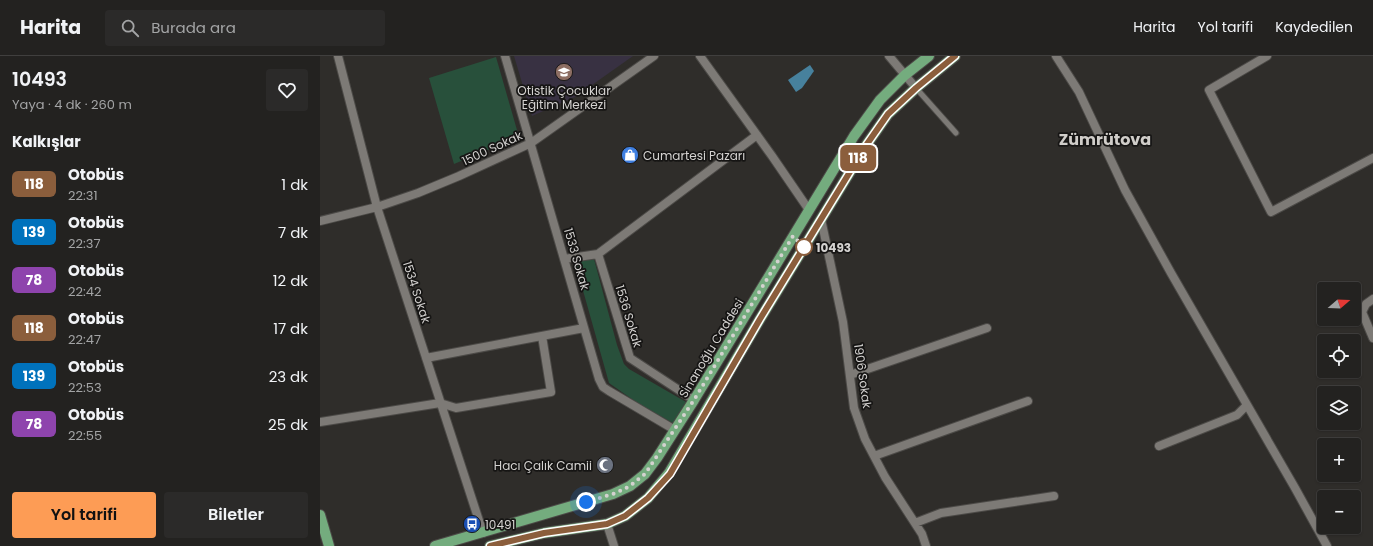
<!DOCTYPE html>
<html lang="tr">
<meta charset="utf-8">
<style>
:root{--surface:#232220;--page:#2b2a29;--text:#f1f3f6;--muted:#a3a4a5;--line:#403f3e;--accent:#fd9c55}
body{margin:0;font-family:Poppins,sans-serif;background:var(--page);color:var(--text);height:100vh;display:flex;flex-direction:column;font-size:15px;white-space:nowrap}
*{box-sizing:border-box;margin:0}
p{font-size:13px;color:var(--muted)}
.icon{flex:none;width:22px;height:22px;fill:none;stroke:currentColor;stroke-width:2;stroke-linecap:round;stroke-linejoin:round}
.map{position:relative;flex:1;overflow:hidden}
.details{display:flex;flex-direction:column;background:var(--surface);width:320px}
.details>*{flex:none}
.badge{padding:0 8px;border-radius:6px;font-size:14px;line-height:26px}
.needle{width:26px;rotate:71deg}
.tools{position:absolute;left:997px;top:226px;display:grid;gap:8px}
.tools a{display:grid;place-items:center;width:44px;height:44px;border-radius:4px;background:var(--surface);box-shadow:0 1px 3px #0004,0 0 0 1px var(--line);font-size:20px}
.you{position:absolute;width:20px;height:20px;margin:-10px;border:3px solid #fff;border-radius:50%;background:#1a73e8;box-shadow:0 0 0 6px #1a73e833}
.map>.badge{position:absolute;translate:-50% -50%;box-shadow:0 0 0 2px #fff}
h2{padding:0 12px;font-size:15px;line-height:36px}
.round{display:grid;place-items:center;flex:none;width:42px;height:42px;border-radius:4px;background:var(--page)}
.head{display:flex;align-items:center;justify-content:space-between;height:68px;padding:0 12px}
h1{font-size:19px;font-weight:600;line-height:30px}
.action{display:flex;gap:8px;margin-top:auto;padding:8px 12px}
.action a{flex:1;height:46px;border-radius:4px;background:var(--accent);color:#111;font-size:16px;font-weight:600;line-height:46px;text-align:center}
.action a+a{background:var(--page);color:var(--text)}
ul{padding:0;list-style:none}
li{display:flex;align-items:center;gap:12px;height:48px;padding:0 12px}
li div{flex:1}
li b{display:block;font-size:15px}
li em{font-style:normal}
li .badge{min-width:44px;font-weight:700;text-align:center}
header{display:flex;align-items:center;gap:24px;box-sizing:border-box;height:56px;padding:0 20px;background:var(--surface);border-bottom:1px solid var(--line)}
header strong{font-size:19px}
nav{display:flex;gap:22px;margin-inline-start:auto;font-size:14px}
.search{width:280px;height:36px;background:var(--page);display:flex;align-items:center;gap:10px;box-sizing:border-box;padding:0 14px;border-radius:4px;color:var(--muted);font-size:15px}
main{display:flex;flex:1;min-height:0}
.map>svg:first-child{display:block}
</style>
<header>
<strong>Harita</strong>
<div class="search"><svg class="icon" aria-label="search" viewBox="0 0 24 24"><circle cx="10" cy="10" r="6"/><path d="M15 15l6 6"/></svg>Burada ara</div>
<nav><a>Harita</a><a>Yol tarifi</a><a>Kaydedilen</a></nav>
</header>
<main>
<section class="details">
<div class="head"><div><h1>10493</h1><p>Yaya · 4 dk · 260 m</p></div><a class="round"><svg class="icon" aria-label="heart" viewBox="0 0 24 24"><path d="M12 20l-8-8c-3-5 5-10 8-4 3-6 11-1 8 4z"/></svg></a></div>
<h2>Kalkışlar</h2>
<ul>
<li><span class="badge" style="background:#8b5e3c;color:#fff">118</span><div><b>Otobüs</b><p>22:31</p></div><em>1 dk</em></li>
<li><span class="badge" style="background:#0072bc;color:#fff">139</span><div><b>Otobüs</b><p>22:37</p></div><em>7 dk</em></li>
<li><span class="badge" style="background:#8e44ad;color:#fff">78</span><div><b>Otobüs</b><p>22:42</p></div><em>12 dk</em></li>
<li><span class="badge" style="background:#8b5e3c;color:#fff">118</span><div><b>Otobüs</b><p>22:47</p></div><em>17 dk</em></li>
<li><span class="badge" style="background:#0072bc;color:#fff">139</span><div><b>Otobüs</b><p>22:53</p></div><em>23 dk</em></li>
<li><span class="badge" style="background:#8e44ad;color:#fff">78</span><div><b>Otobüs</b><p>22:55</p></div><em>25 dk</em></li>
</ul>
<div class="action"><a>Yol tarifi</a><a>Biletler</a></div>
</section>
<div class="map">
<svg width="1053" height="490" viewBox="0 0 1053 490">
<rect width="100%" height="100%" fill="#2f2d2a"/>
<path fill="#383142" d="M194 0H313L255 41 212 60Z"/>
<path fill="#28503b" d="M176 1 199 81 134 108 109 22Z
M274 203 297 289 304 308 309 313 366 346 353 367 319 348 289 327 255 206Z"/>
<path fill="#47819d" d="M490 9 494 15 482 32 476 36 468 24Z"/>
<g fill="none" stroke-linecap="round" stroke-linejoin="round">
<defs>
<path id="service" d="M596 32 636 77"/>
<path id="minor" d="M18 0 57 151 163 477
M185 0 279 323 283 331 289 335 355 374
M380 0 452 100 489 154
M569 0 596 32
M736 0 759 36 805 134 851 217 975 432 1007 490
M947 0 889 34 951 156 1053 102
M501 163 523 266 534 352 545 383 565 421 602 478 606 490
M0 165 57 151 98 137 139 120 211 87 334 0
M278 198 310 302 374 344
M244 203 278 198 437 79
M1053 243 1046 248 1042 256 1053 282
M106 302 264 272
M530 319 667 272
M0 366 120 347 136 352 231 336 222 280
M839 390 917 359 927 349
M554 400 708 345
M595 467 621 457 734 440
M287 468 294 490"/>
<path id="primary" d="M0 459 9 490
M115 490 293 438 310 430 325 418 337 402 374 344 534 80 560 44 585 19 609 0
M170 490 224 477 287 468 305 460 328 442 349 417 440 263 547 88 568 58 596 32 635 0"/>
</defs>
<use href="#service" stroke="#4c4a47" stroke-width="7"/>
<use href="#minor" stroke="#4c4a47" stroke-width="10"/>
<use href="#primary" stroke="#4c4a47" stroke-width="12"/>
<use href="#service" stroke="#7d7a76" stroke-width="5"/>
<use href="#minor" stroke="#7d7a76" stroke-width="8"/>
<use href="#primary" stroke="#74ac7e" stroke-width="10"/>
</g>
<g fill="none" stroke-linecap="round" stroke-linejoin="round">
<defs>
<path id="line" d="M170 490 224 477 287 468 305 460 328 442 350 418 440 263 547 88 568 58 596 32 635 0"/>
</defs>
<use href="#line" stroke="#fff" stroke-width="9"/>
<use href="#line" stroke="#8b5e3c" stroke-width="6"/>
<path stroke="#d4d2d0" stroke-width="4" stroke-dasharray="0 7.2" d="M266 446 293 438 302 434 310 430 325 418 374 344 473 180 484 191"/>
</g>
<defs>
<symbol id="school-disc" viewBox="-11 -11 22 22"><circle r="9.5" fill="#8d6e63" stroke="#161514"/><path d="M0-5L7-2L0 1L-7-2ZM-4 1L0 2.5L4 1V4Q0 6-4 4Z" fill="#fff"/></symbol>
<symbol id="shop-disc" viewBox="-11 -11 22 22"><circle r="9.5" fill="#3f7fe0" stroke="#161514"/><path d="M-5-2.5h2.3a2.7 3.5 0 0 1 5.4 0H5L5.5 6h-11ZM-1.5-2.5h3a1.5 2.3 0 0 0-3 0Z" fill="#fff"/></symbol>
<symbol id="mosque-disc" viewBox="-11 -11 22 22"><circle r="9.5" fill="#6b7280" stroke="#161514"/><path d="M3.5-4.9A6 6 0 1 0 3.5 4.9A5 5 0 1 1 3.5-4.9Z" fill="#fff"/></symbol>
<symbol id="bus-disc" viewBox="-11 -11 22 22"><circle r="9.5" fill="#1a4fb4" stroke="#161514"/><path d="M-5-6H5V4H4V6H2V4H-2V6H-4V4H-5ZM-3.5-4V0h7V-4ZM-3.5 1.2v1.5H-2V1.2ZM2 1.2v1.5H3.5V1.2Z" fill="#fff"/></symbol>
</defs>
<g fill-rule="evenodd">
<use href="#school-disc" x="234" y="6" width="20" height="20"/>
<use href="#shop-disc" x="300" y="89" width="20" height="20"/>
<use href="#mosque-disc" x="275" y="399" width="20" height="20"/>
<use href="#bus-disc" x="142" y="458" width="20" height="20"/>
</g>
<circle fill="#fff" stroke="#8b5e3c" stroke-width="2" cx="484" cy="191" r="8"/>
<g text-anchor="middle" dominant-baseline="central" stroke-width="3.5" stroke-linejoin="round" paint-order="stroke">
<g font-size="12" fill="#d4d2d0" stroke="#161514" text-anchor="start">
<text x="244" y="34" text-anchor="middle">Otistik Çocuklar<tspan x="244" dy="14">Eğitim Merkezi</tspan></text>
<text x="323" y="99">Cumartesi Pazarı</text>
<text x="272" y="409" text-anchor="end">Hacı Çalık Camii</text>
<text x="165" y="468">10491</text>
</g>
<g font-size="12" fill="#d4d2d0" stroke="#161514">
<text transform="translate(172 92) rotate(-25)">1500 Sokak</text>
<text transform="translate(257 203) rotate(74)">1533 Sokak</text>
<text transform="translate(97 236) rotate(72)">1534 Sokak</text>
<text transform="translate(309 260) rotate(73)">1536 Sokak</text>
<text transform="translate(391 292) rotate(-59)">Si̇nanoğlu Caddesi</text>
<text transform="translate(543 320) rotate(82)">1906 Sokak</text>
</g>
<g font-size="12" font-weight="bold" fill="#d4d2d0" stroke="#161514" text-anchor="start">
<text x="496" y="191">10493</text>
</g>
<g font-size="16" font-weight="bold" fill="#d0cdc9" stroke="#161514">
<text x="785" y="83">Zümrütova</text>
</g>
</g>
</svg>
<div class="tools">
<a><svg class="needle" viewBox="-14 -14 28 28"><path d="M0-13l5 13h-10z" fill="#e53935"/><path d="M0 13l5-13h-10z" fill="#a3a4a5"/></svg></a>
<a><svg class="icon" aria-label="locate" viewBox="0 0 24 24"><circle cx="12" cy="12" r="6"/><path d="M12 2v4M12 18v4M2 12h4M18 12h4"/></svg></a>
<a><svg class="icon" aria-label="layers" viewBox="0 0 24 24"><path d="M12 4l9 5-9 5-9-5zM3 14l9 5 9-5"/></svg></a>
<a>+</a>
<a>−</a>
</div>
<div class="you" style="left:266px;top:446px"></div>
<b class="badge" style="left:538px;top:102px;background:#8b5e3c;color:#fff">118</b>
</div>
</main>
